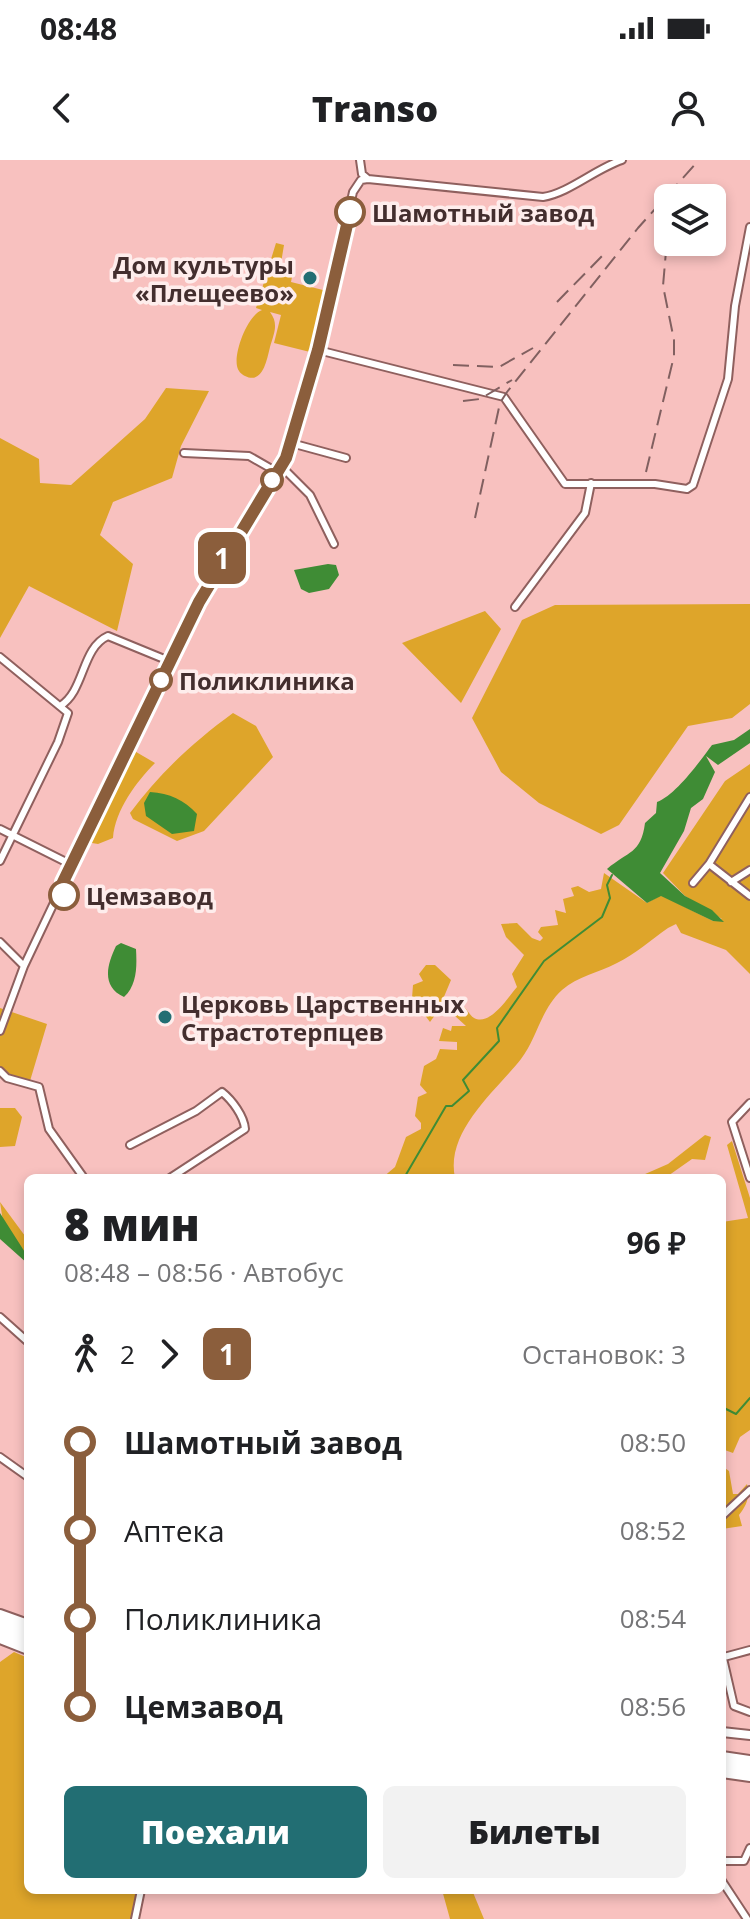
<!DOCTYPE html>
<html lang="ru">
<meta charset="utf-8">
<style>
:root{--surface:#fff;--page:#f2f2f2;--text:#202124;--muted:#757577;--accent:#226e73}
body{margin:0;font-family:"Open Sans",sans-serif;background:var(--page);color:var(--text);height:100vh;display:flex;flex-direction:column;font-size:30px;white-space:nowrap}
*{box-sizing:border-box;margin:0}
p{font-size:26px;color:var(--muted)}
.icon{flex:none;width:44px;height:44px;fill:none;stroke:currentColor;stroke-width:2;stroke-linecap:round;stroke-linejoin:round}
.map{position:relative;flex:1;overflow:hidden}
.sheet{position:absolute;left:24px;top:1014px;width:702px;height:720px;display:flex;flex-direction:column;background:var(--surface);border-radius:12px;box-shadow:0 4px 12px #0003}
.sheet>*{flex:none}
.badge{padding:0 16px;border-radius:12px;font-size:28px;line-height:52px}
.fabs{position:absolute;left:654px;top:24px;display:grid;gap:16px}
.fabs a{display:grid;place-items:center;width:72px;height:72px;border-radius:12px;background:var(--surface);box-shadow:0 4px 12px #0003;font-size:40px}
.map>.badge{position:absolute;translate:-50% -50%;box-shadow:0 0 0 4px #fff}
.legs{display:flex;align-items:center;gap:12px;height:88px;padding:0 40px;font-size:26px}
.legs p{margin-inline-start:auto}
.overview{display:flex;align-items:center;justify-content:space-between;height:136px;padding:0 40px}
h1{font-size:44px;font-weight:800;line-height:60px}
.primary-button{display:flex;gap:16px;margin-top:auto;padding:16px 40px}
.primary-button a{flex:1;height:92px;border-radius:12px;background:var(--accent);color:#fff;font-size:32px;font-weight:800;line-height:92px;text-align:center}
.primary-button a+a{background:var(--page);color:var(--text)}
ul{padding:0 40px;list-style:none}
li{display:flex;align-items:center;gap:28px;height:88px;font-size:30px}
li i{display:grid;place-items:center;width:12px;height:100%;margin:0 10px;background:currentColor}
li i::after{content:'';width:20px;height:20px;margin:-10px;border:6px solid;border-radius:50%;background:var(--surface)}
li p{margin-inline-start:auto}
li:first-child i{background:linear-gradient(#0000 50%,currentColor 0)}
li:last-child i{background:linear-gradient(currentColor 50%,#0000 0)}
.status{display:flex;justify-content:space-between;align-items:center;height:56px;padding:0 40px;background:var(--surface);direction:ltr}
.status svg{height:22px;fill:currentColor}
header{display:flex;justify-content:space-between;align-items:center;height:104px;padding:0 40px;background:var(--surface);font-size:36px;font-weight:800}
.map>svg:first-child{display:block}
</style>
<div class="status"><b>08:48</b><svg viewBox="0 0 49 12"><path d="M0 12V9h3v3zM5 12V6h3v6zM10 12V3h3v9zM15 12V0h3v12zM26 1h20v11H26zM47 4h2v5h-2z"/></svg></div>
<header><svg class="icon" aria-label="back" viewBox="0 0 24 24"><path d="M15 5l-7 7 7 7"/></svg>Transo<svg class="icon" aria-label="person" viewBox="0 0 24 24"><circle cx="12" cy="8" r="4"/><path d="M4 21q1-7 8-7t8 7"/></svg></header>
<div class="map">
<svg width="750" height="1759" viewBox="0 0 750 1759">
<rect width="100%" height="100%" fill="#f8c1bf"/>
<path fill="#dea52a" d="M276 83 284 85 281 103 294 107 291 122 327 131 314 193 274 183 281 155 270 152C279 164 274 173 270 187 267 199 263 225 245 216 241 214 238 211 237 206 234 191 248 155 262 150L256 148Z
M166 228 209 231 181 286 172 318 113 342 100 375 133 404 117 471 29 426 0 478V278L39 299 40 323 71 325 145 259Z
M750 444V544L732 558 688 566 619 665 601 674 539 643 501 612 472 558 522 460 555 445Z
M485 451 501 469 461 543 402 483Z
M233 553 256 566 273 597 204 671 177 681 133 659 130 653C160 613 192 583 233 553Z
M131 589 155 603C137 621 115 650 113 678L98 684 86 682Z
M750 604V814L726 790 681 773 676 764 668 768C651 780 635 794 617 803 598 813 578 816 562 830 541 849 537 878 521 899 496 931 445 971 455 1018H382L395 1007 406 977 421 969V963L415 956 418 937 427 933 420 925 424 906 436 899 440 889 457 890V882L439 881 443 868 451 871 452 866H466L455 856V847L461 844C467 848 469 855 474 858 490 866 506 840 517 827L512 814 524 795 506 777 501 764 517 763 532 778 540 781 543 778 538 772 541 767 558 765 555 750 566 753 563 739 574 736 571 728 578 726 589 732 601 729 604 713 647 743 661 735 713 761 722 759 685 736 663 713 725 621Z
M426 805H435L451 820 438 851 430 862 412 838 413 825 423 821 419 814Z
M0 848 47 864 30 921 0 912Z
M0 948H15L22 957 15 986 0 987Z
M705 975 711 977 705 1000 692 999 665 1018H636L668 1004Z
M732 981 750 1038V1270L740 1277 733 1293 722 1289V1062L748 1058 727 985Z
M0 1042 28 1080V1097L3 1062Z
M722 1306 729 1311 733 1334H738L747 1324C750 1337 747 1345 739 1355L742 1366 722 1369Z
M14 1492 28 1498V1730H138L132 1759H0V1502Z
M442 1730H472L484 1759H450Z"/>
<path fill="#3f8c35" d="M328 404 336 405 339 415 329 429 309 433 301 429 294 410Z
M750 569V583L718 605 706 596 715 612 703 639 691 648 684 671 660 713 685 736 712 750 724 762 713 761 661 736 647 743 607 709C628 691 641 694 645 663L656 653 657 642C676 635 700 601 712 585L734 580Z
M150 632C170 633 184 640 197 654L194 671 172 674 146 656 144 643Z
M121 783 136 789C137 807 137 825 124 837 101 826 107 805 116 786Z
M0 1053 28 1097V1104L0 1079Z"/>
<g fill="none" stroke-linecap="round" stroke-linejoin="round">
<path stroke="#3f8c35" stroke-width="2" d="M404 1018 446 946H452L469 931 463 920 499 881 497 868 544 801 602 757 610 738 607 725 612 715
M722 1247 736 1254 750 1238"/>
<defs>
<path id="minor" d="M360 0 362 14 368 19
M368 19 543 37C569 33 595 9 622 0
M318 190 504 237 565 324H655L687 329 693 325 728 219 735 146 750 67
M291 283 346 298
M184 293 249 296 277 312
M281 306 310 335 334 384
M515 447 585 353 591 323
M0 497 68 553 58 582 0 701
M60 546C85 531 81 488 108 476L169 501
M750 637 709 704 750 736
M0 669 72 705
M731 722 750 710
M693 723 709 704
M0 782 24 806
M0 871 24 806 175 488 222 398 286 298 319 184 353 32 361 20 368 19
M0 911 7 918 39 927 49 969 84 1018
M750 943 732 962 750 1018
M130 985 196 951 222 932C232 940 244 956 245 969L170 1018
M0 1157 28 1182
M0 1297 28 1317
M722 1356 750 1330
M722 1494 734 1546 750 1552
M724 1497 750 1490
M722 1701H744L750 1688
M722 1721 747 1759
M135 1759 141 1730"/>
<path id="major" d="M0 1454 28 1464
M0 1479 28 1490
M722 1572 750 1575
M722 1613 750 1617"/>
<path id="highway" d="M0 1462 28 1473
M0 1471 28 1482
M722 1597 750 1601
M722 1606 750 1610"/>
</defs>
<use href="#minor" stroke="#8f605e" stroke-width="10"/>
<use href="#major" stroke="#8f605e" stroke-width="12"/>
<use href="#highway" stroke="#8f605e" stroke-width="14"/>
<use href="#minor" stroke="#fff" stroke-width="6"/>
<use href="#major" stroke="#fff" stroke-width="8"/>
<use href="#highway" stroke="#fff" stroke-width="10"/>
<path stroke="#816060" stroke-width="2" stroke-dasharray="16 8" stroke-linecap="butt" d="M557 142 606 92
M453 205 499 207 533 188
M463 241 480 239 512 220
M646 312 674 196V180L663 126 668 68
M475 358 500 243 507 232 638 68 699 0"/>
</g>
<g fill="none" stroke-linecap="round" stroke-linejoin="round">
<defs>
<path id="line-1" d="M64 735 63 722 199 442 286 298 318 190 350 52"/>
</defs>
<use href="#line-1" stroke="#fff" stroke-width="18"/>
<use href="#line-1" stroke="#8b5e3c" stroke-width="12"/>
</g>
<g fill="#fff" stroke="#8b5e3c" stroke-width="4">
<circle cx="350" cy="52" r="14"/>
<circle cx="272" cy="320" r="10"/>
<circle cx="161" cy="520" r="10"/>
<circle cx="64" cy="735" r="14"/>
</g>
<g fill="#226e73" stroke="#feedec" stroke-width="3">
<circle cx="310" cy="118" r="8"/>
<circle cx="165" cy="857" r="8"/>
</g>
<g text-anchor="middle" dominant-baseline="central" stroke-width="7" stroke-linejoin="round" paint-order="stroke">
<g font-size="24" font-weight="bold" fill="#432e2e" stroke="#feedec" text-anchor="start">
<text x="372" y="52">Шамотный завод</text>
<text x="179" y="520">Поликлиника</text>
<text x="86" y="735">Цемзавод</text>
</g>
<g font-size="24" font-weight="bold" fill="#432e2e" stroke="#feedec" text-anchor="end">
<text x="294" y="104">Дом культуры<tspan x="294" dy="28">«Плещеево»</tspan></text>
<text x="181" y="843" text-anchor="start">Церковь Царственных<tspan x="181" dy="28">Страстотерпцев</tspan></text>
</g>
</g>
</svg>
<div class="fabs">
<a><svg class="icon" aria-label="layers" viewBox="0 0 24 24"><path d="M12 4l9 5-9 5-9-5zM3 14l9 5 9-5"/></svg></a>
</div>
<b class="badge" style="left:222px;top:398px;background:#8b5e3c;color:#fff">1</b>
<section class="sheet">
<div class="overview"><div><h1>8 мин</h1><p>08:48 – 08:56 · Автобус</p></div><b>96 ₽</b></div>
<div class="legs"><svg class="icon" aria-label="walk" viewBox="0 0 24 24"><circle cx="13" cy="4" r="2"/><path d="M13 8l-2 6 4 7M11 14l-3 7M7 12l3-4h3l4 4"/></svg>2<svg class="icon" aria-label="forward" viewBox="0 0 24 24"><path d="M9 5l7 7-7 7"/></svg><b class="badge" style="background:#8b5e3c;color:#fff">1</b><p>Остановок: 3</p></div>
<ul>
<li><i style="color:#8b5e3c"></i><b>Шамотный завод</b><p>08:50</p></li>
<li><i style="color:#8b5e3c"></i><span>Аптека</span><p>08:52</p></li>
<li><i style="color:#8b5e3c"></i><span>Поликлиника</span><p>08:54</p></li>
<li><i style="color:#8b5e3c"></i><b>Цемзавод</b><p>08:56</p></li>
</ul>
<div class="primary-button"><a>Поехали</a><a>Билеты</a></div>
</section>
</div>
